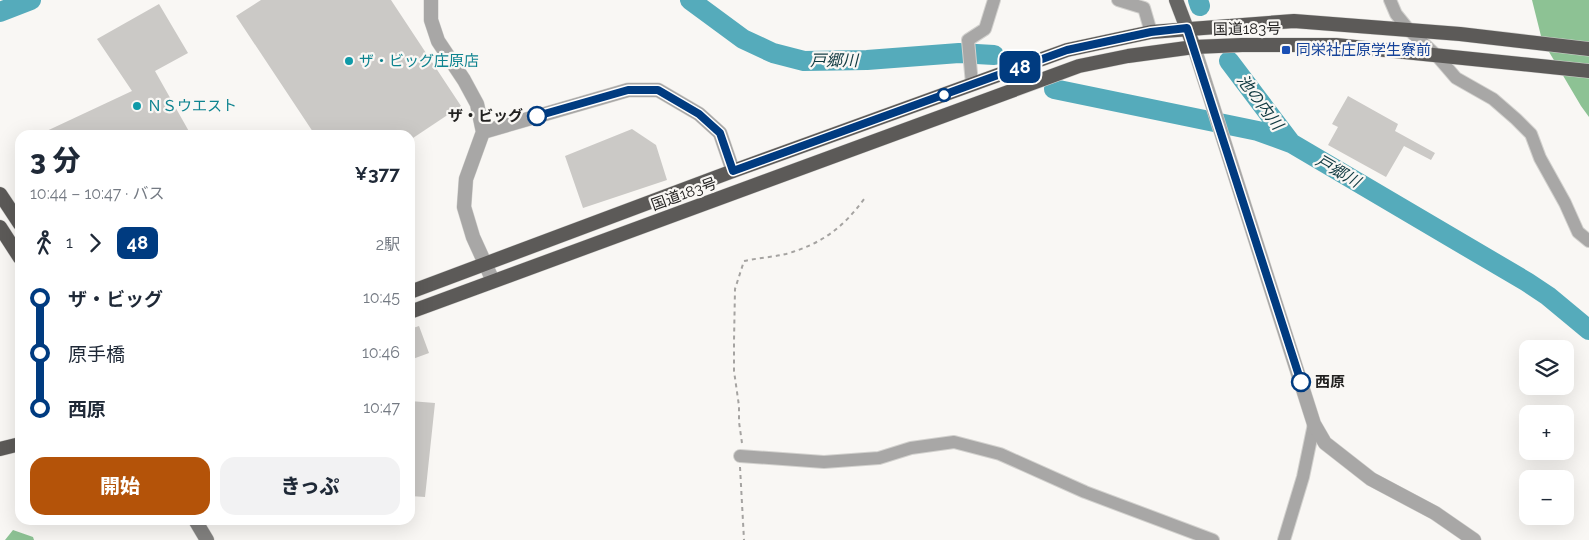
<!DOCTYPE html>
<html lang="ja">
<meta charset="utf-8">
<style>
:root{--surface:#fff;--page:#f2f2f3;--text:#1f2937;--muted:#747a83;--accent:#b45309}
body{margin:0;font-family:Raleway,"Noto Sans JP",sans-serif;background:var(--page);color:var(--text);height:100vh;display:flex;flex-direction:column;font-size:19px;white-space:nowrap}
*{box-sizing:border-box;margin:0}
p{font-size:16px;color:var(--muted)}
.icon{flex:none;width:28px;height:28px;fill:none;stroke:currentColor;stroke-width:2;stroke-linecap:round;stroke-linejoin:round}
.map{position:relative;flex:1;overflow:hidden}
.panel{position:absolute;left:15px;top:130px;width:400px;height:395px;display:flex;flex-direction:column;background:var(--surface);border-radius:15px;box-shadow:0 5px 20px #0002}
.panel>*{flex:none}
.badge{padding:0 10px;border-radius:8px;font-size:18px;line-height:32px}
.tools{position:absolute;left:1519px;top:340px;display:grid;gap:10px}
.tools a{display:grid;place-items:center;width:55px;height:55px;border-radius:10px;background:var(--surface);box-shadow:0 5px 20px #0002;font-size:25px}
.map>.badge{position:absolute;translate:-50% -50%;box-shadow:0 0 0 2px #fff}
.legs{display:flex;align-items:center;gap:8px;height:55px;padding:0 15px;font-size:16px}
.legs p{margin-inline-start:auto}
.head{display:flex;align-items:center;justify-content:space-between;height:85px;padding:0 15px}
h1{font-size:28px;font-weight:800;line-height:38px}
.primary-button{display:flex;gap:10px;margin-top:auto;padding:10px 15px}
.primary-button a{flex:1;height:58px;border-radius:15px;background:var(--accent);color:#fff;font-size:20px;font-weight:800;line-height:58px;text-align:center}
.primary-button a+a{background:var(--page);color:var(--text)}
ul{padding:0 15px;list-style:none}
li{display:flex;align-items:center;gap:18px;height:55px;font-size:19px}
li i{display:grid;place-items:center;width:8px;height:100%;margin:0 6px;background:currentColor}
li i::after{content:'';width:12px;height:12px;margin:-6px;border:4px solid;border-radius:50%;background:var(--surface)}
li p{margin-inline-start:auto}
li:first-child i{background:linear-gradient(#0000 50%,currentColor 0)}
li:last-child i{background:linear-gradient(currentColor 50%,#0000 0)}
.map>svg:first-child{display:block}
</style>
<div class="map">
<svg width="1589" height="540" viewBox="0 0 1589 540">
<rect width="100%" height="100%" fill="#f9f7f4"/>
<path fill="#8dc294" d="M1532 0H1589V117L1581 106 1542 40Z
M13 530 33 537 34 540H5Z"/>
<g fill="none" stroke-linecap="round" stroke-linejoin="round">
<path stroke="#55abbb" stroke-width="20" d="M690 0 743 39 773 53 804 61 867 60 959 53 994 55
M1198 0 1200 6
M0 12 31 0
M1229 61 1291 143
M1054 89 1258 131 1291 143 1527 282 1548 296 1589 330"/>
</g>
<path fill="#cbc9c6" d="M261 0H391L461 106 410 140V135H315L236 16Z
M159 4 188 53 155 71 191 135H38L132 91 97 39Z
M1348 96 1398 124 1395 131 1435 153 1431 160 1404 146 1386 177 1328 145 1338 127 1332 124Z
M632 129 656 145 667 180 583 208 565 156Z
M419 326 429 353 410 360V329Z
M410 401 435 403 425 497 410 496Z"/>
<g fill="none" stroke-linecap="round" stroke-linejoin="round">
<defs>
<path id="minor" d="M1118 0 1144 8 1151 32
M1390 0 1396 14 1409 30 1437 56 1456 78 1493 99 1516 119 1531 134 1540 158 1565 203 1578 232 1589 241
M972 84 968 40 985 29 994 0
M740 456 824 462 879 458 911 448 954 442 1000 454 1085 492 1213 540
M1284 540 1303 477 1314 424"/>
<path id="tertiary" d="M431 0V20L438 41 464 80 477 104 483 132 466 179 464 207 473 237 493 281
M1194 47 1314 424 1325 443 1371 479 1435 513 1474 540
M483 132 628 90H658L699 114 720 133 733 171"/>
<path id="secondary" d="M195 520 207 540"/>
<path id="primary" d="M1176 0 1194 47"/>
<path id="trunk" d="M0 194 20 224
M0 227 20 258
M410 292 733 171 1067 50 1151 32 1294 21 1460 34 1589 49
M410 312 1079 66 1128 56 1194 47 1242 45H1336L1589 71
M0 449 20 444"/>
</defs>
<use href="#minor" stroke="#d2d1ce" stroke-width="14"/>
<use href="#tertiary" stroke="#d2d1ce" stroke-width="15"/>
<use href="#secondary" stroke="#d2d1ce" stroke-width="15"/>
<use href="#primary" stroke="#d2d1ce" stroke-width="15"/>
<use href="#trunk" stroke="#d2d1ce" stroke-width="15"/>
<path stroke="#a5a3a1" stroke-width="2" stroke-dasharray="4 4" stroke-linecap="butt" d="M742 443 739 422V406L734 371V341L735 289 744 261C758 258 773 257 786 254 821 244 843 228 864 199
M740 467 744 540"/>
<use href="#minor" stroke="#a8a7a6" stroke-width="12"/>
<use href="#tertiary" stroke="#a8a7a6" stroke-width="14"/>
<use href="#secondary" stroke="#82817f" stroke-width="14"/>
<use href="#primary" stroke="#676664" stroke-width="14"/>
<use href="#trunk" stroke="#5c5a58" stroke-width="14"/>
</g>
<g fill="none" stroke-linecap="round" stroke-linejoin="round">
<defs>
<path id="line-1" d="M537 116 628 90H658L699 114 720 133 733 171 1067 50 1151 32 1187 28 1301 382"/>
</defs>
<use href="#line-1" stroke="#fff" stroke-width="11"/>
<use href="#line-1" stroke="#003b80" stroke-width="8"/>
</g>
<rect fill="#1a4fb4" stroke="#f9f7f4" stroke-width="2" x="1281" y="45" width="10" height="10" rx="2.5"/>
<g fill="#0f9aa8" stroke="#f9f7f4" stroke-width="2">
<circle cx="349" cy="61" r="5"/>
<circle cx="137" cy="106" r="5"/>
</g>
<g fill="#fff" stroke="#003b80" stroke-width="2.5">
<circle cx="944" cy="95" r="6"/>
<circle cx="537" cy="116" r="9"/>
<circle cx="1301" cy="382" r="9"/>
</g>
<g text-anchor="middle" dominant-baseline="central" stroke-width="4.5" stroke-linejoin="round" paint-order="stroke">
<g font-size="15" fill="#232221" stroke="#f9f7f4">
<text transform="translate(1247 29) rotate(-1)">国道183号</text>
<text transform="translate(684 194) rotate(-20)">国道183号</text>
</g>
<g font-size="15" fill="#164399" stroke="#f9f7f4" text-anchor="start">
<text x="1296" y="50">同栄社庄原学生寮前</text>
</g>
<g font-size="15" fill="#0d838f" stroke="#f9f7f4" text-anchor="start">
<text x="359" y="61">ザ・ビッグ庄原店</text>
<text x="147" y="106">ＮＳウエスト</text>
</g>
<g font-size="15" font-weight="bold" fill="#232221" stroke="#f9f7f4" text-anchor="end">
<text x="523" y="116">ザ・ビッグ</text>
<text x="1315" y="382" text-anchor="start">西原</text>
</g>
<g font-size="16" font-style="italic" fill="#0f3940" stroke="#f9f7f4">
<text x="834" y="60">戸郷川</text>
<text transform="translate(1260 102) rotate(53)">池の内川</text>
<text transform="translate(1338 171) rotate(30)">戸郷川</text>
</g>
</g>
</svg>
<div class="tools">
<a><svg class="icon" aria-label="layers" viewBox="0 0 24 24"><path d="M12 4l9 5-9 5-9-5zM3 14l9 5 9-5"/></svg></a>
<a>+</a>
<a>−</a>
</div>
<b class="badge" style="left:1020px;top:67px;background:#003b80;color:#fff">48</b>
<section class="panel">
<div class="head"><div><h1>3 分</h1><p>10:44 – 10:47 · バス</p></div><b>¥377</b></div>
<div class="legs"><svg class="icon" aria-label="walk" viewBox="0 0 24 24"><circle cx="13" cy="4" r="2"/><path d="M13 8l-2 6 4 7M11 14l-3 7M7 12l3-4h3l4 4"/></svg>1<svg class="icon" aria-label="forward" viewBox="0 0 24 24"><path d="M9 5l7 7-7 7"/></svg><b class="badge" style="background:#003b80;color:#fff">48</b><p>2駅</p></div>
<ul>
<li><i style="color:#003b80"></i><b>ザ・ビッグ</b><p>10:45</p></li>
<li><i style="color:#003b80"></i><span>原手橋</span><p>10:46</p></li>
<li><i style="color:#003b80"></i><b>西原</b><p>10:47</p></li>
</ul>
<div class="primary-button"><a>開始</a><a>きっぷ</a></div>
</section>
</div>
